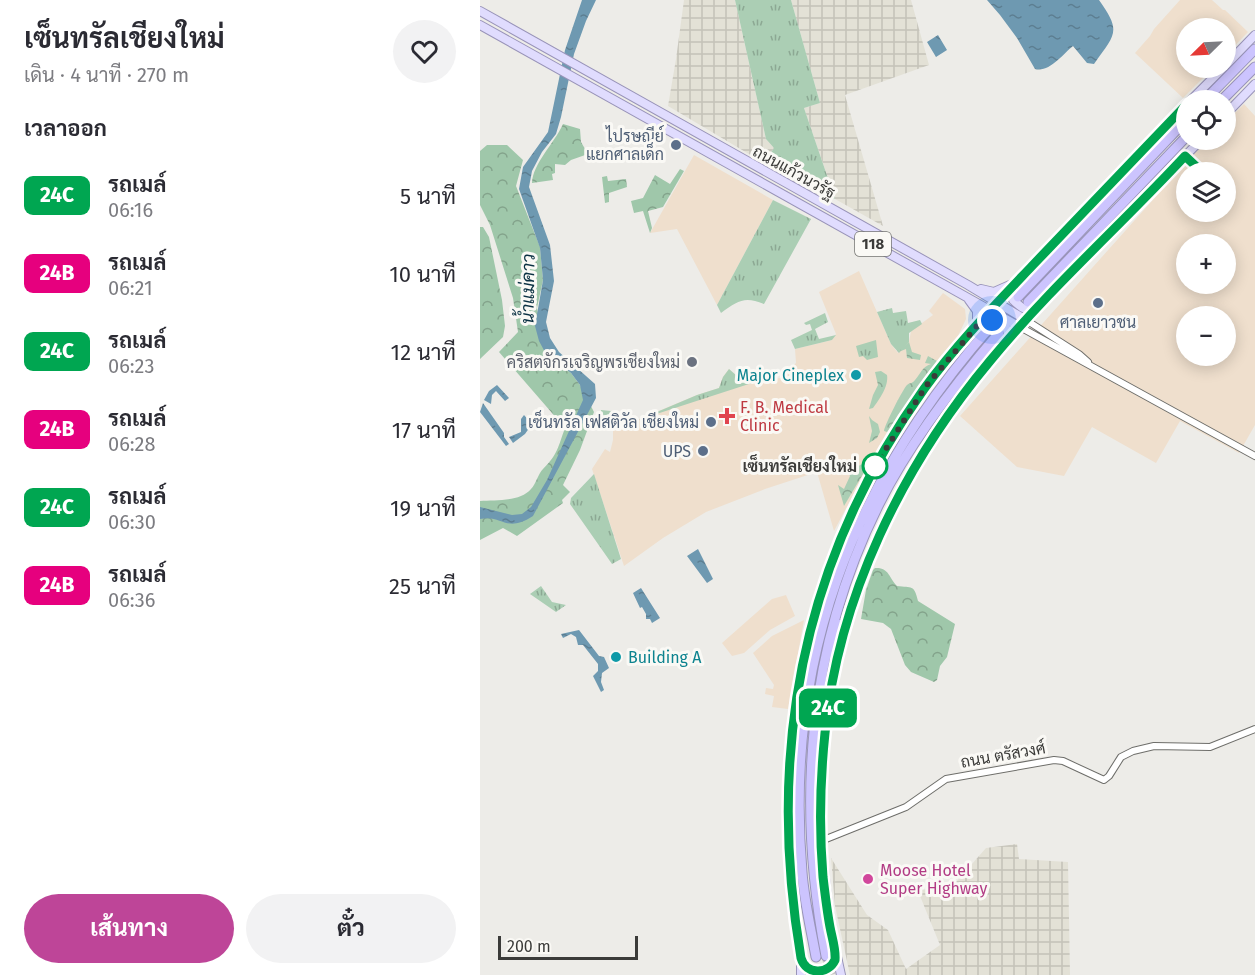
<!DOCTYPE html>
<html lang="th">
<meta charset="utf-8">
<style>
:root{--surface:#fff;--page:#f2f2f3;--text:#2b2b33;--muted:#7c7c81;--accent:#be4598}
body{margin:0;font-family:"Fira Sans",Sarabun,sans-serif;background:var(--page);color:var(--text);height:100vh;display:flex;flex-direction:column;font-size:22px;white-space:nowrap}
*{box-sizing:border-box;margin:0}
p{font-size:20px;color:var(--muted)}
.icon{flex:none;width:33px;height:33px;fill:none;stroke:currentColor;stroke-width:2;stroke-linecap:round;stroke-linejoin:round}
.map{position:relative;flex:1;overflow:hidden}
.side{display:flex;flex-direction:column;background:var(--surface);width:480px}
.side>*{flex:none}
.badge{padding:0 12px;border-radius:9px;font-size:21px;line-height:39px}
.needle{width:39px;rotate:246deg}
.buttons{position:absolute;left:696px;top:18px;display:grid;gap:12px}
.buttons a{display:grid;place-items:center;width:60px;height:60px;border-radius:50%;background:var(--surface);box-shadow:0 3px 15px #0003;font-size:30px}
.scale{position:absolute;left:18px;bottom:15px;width:140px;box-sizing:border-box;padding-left:6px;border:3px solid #3b3b39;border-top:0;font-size:16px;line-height:21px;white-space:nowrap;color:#3b3b39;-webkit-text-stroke:4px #faf9f5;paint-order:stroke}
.you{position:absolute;width:30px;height:30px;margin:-15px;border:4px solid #fff;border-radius:50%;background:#1a73e8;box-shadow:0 0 0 9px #1a73e833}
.map>.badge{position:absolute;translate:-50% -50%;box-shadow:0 0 0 3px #fff}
h2{padding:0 24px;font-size:22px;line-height:54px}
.round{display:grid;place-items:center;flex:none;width:63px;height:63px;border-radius:32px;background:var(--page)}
.head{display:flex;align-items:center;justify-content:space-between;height:102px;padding:0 24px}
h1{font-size:28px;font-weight:700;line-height:45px}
.button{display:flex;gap:12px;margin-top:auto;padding:12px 24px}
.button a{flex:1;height:69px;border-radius:36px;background:var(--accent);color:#fff;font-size:24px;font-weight:700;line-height:69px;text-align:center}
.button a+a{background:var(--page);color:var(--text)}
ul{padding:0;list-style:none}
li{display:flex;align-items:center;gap:18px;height:78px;padding:0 24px}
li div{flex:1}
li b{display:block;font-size:22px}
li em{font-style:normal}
li .badge{min-width:66px;font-weight:700;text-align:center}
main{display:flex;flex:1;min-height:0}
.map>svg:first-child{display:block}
</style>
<main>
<section class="side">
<div class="head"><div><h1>เซ็นทรัลเชียงใหม่</h1><p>เดิน · 4 นาที · 270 m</p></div><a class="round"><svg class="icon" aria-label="heart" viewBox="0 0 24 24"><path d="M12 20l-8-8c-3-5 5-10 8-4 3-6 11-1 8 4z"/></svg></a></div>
<h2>เวลาออก</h2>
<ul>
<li><span class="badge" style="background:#00a651;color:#fff">24C</span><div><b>รถเมล์</b><p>06:16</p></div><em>5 นาที</em></li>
<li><span class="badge" style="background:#e6007e;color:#fff">24B</span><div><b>รถเมล์</b><p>06:21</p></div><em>10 นาที</em></li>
<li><span class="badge" style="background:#00a651;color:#fff">24C</span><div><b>รถเมล์</b><p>06:23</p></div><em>12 นาที</em></li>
<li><span class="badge" style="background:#e6007e;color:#fff">24B</span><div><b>รถเมล์</b><p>06:28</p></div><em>17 นาที</em></li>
<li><span class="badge" style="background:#00a651;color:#fff">24C</span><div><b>รถเมล์</b><p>06:30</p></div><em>19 นาที</em></li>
<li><span class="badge" style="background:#e6007e;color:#fff">24B</span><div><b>รถเมล์</b><p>06:36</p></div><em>25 นาที</em></li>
</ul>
<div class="button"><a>เส้นทาง</a><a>ตั๋ว</a></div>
</section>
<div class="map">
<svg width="775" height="975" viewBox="0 0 775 975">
<defs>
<pattern id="industrial-grid" width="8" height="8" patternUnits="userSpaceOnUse" patternTransform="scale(1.5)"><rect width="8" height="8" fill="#e3e1d6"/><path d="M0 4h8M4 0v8" fill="none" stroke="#c4c2b8"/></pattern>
<pattern id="grass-tufts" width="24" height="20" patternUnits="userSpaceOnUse" patternTransform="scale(1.5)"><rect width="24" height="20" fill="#abceb4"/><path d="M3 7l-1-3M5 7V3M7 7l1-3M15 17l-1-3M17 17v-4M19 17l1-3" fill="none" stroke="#8ca893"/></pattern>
<pattern id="forest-crowns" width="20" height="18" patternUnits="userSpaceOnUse" patternTransform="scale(1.5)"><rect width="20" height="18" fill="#9fc7aa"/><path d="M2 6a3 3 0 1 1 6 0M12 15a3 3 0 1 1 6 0" fill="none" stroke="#83a38b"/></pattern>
<pattern id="park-crowns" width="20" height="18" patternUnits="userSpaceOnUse" patternTransform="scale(1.5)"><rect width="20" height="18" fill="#abceb4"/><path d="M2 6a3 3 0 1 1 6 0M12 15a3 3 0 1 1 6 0" fill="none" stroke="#8ca893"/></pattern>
<pattern id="water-ripples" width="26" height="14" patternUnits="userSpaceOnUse" patternTransform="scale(1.5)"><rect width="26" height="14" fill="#6e99b1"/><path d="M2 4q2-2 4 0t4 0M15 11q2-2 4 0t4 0" fill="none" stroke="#5c7e91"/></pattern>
</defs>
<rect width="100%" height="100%" fill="#edece8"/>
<path fill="#efdfcd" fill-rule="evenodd" d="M700 0H732L743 10H745L768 32 746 55V28H706V68H733L703 98 655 53 670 36 674 29Z
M764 104 775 116V425L759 453 700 421 676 463 612 427 584 476 537 467 480 416 712 156 728 140H746V122ZM706 172H746V212H706ZM706 244H746V284H706ZM706 316H746V356H706Z
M214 155 293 200 237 305 197 229 170 233Z
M379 271 411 344 418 353 429 342 431 331 453 315 449 311 463 293 485 309 486 319 478 336 407 432 354 531 337 472 285 489 226 512 183 538 144 566 112 469 125 449 130 452 133 440V430L217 395 239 388 243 377 249 369 257 376 267 374 272 383 300 378 316 363 315 349 352 340 356 334 339 292Z
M306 595 315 616 290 630 264 653 252 656 242 643 292 599Z
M324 620 308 709 292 707 294 696 285 694 286 688 293 689 294 685 273 653 292 636Z"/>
<path fill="url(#industrial-grid)" d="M204 0H255L286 139 294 148 284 163 188 106 196 59Z
M311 0H431L449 65 365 95 403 226 355 199 324 108 340 103Z
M537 844 539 859 588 862 590 975H370L355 906 351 858 387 915 408 930 426 969 460 945 438 891 477 881 506 848Z"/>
<path fill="url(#grass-tufts)" d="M255 0H311L340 103 324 108 355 199 284 163 294 148 286 139Z
M293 200 331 219 284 304C264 296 258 301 241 313L237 305Z
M412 308 413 313 426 311 428 323 440 320 442 324 429 333V342L419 353 411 344 397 312Z
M345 313 348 322 335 329 339 339 356 335 352 340 315 349 311 340 332 330 330 324 326 325 324 323Z
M396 340 398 357 387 360 383 356 379 357 376 346Z
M249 369 257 376 267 374 272 383 158 420 217 395 239 388 243 377Z
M114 474 141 559 132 564 90 504 91 498Z
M61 586 72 602 86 605 76 612 50 594Z"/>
<path fill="url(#forest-crowns)" d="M83 124 100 129 101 142 108 154 91 160 85 165 75 164V173L72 174 73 180 52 183C53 163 74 144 83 124Z
M7 145H27L43 160 36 186 60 247 63 280 57 308 66 354 91 373 100 385 114 412 100 450 83 485 90 492 82 500 83 503 37 536 23 528 0 540V501C15 500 40 502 51 489 56 484 58 474 63 469 78 454 78 447 85 428L19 352 38 332 33 298 10 225 0 205V151Z
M200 169 204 171 183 207 168 211 172 228 170 233 163 211 154 213 151 201 163 198 175 175 190 184Z
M127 176 128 181 146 179 147 187 129 193V202L125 203 122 177Z
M0 227H3L9 237 22 300 25 326 23 337 0 359Z
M395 568C409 567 409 578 417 586 432 588 434 584 438 601L475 624 467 657 460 666 457 680 454 682 431 672 425 665 411 629 403 623 381 619 386 590 393 570Z"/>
<path fill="url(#park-crowns)" d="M429 342 432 352 441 355 440 360 427 358 426 349 421 351V349Z
M448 356 457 361 407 432 404 431C405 424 423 389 427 385 431 382 432 384 435 380 441 373 442 367 451 364L445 363Z
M401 371 407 375C409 386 399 400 393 408L389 409 393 395 398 385 395 372Z
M389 416 392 420 398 424 400 432 397 438 389 443 392 431Z
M382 464 384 465 383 474 364 506 358 485 364 489 370 476 368 472Z"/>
<path fill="#abceb4" d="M121 410 131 411 129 426 120 424Z"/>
<path fill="url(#water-ripples)" d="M102 0H116L106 21 94 54 81 117 76 134 62 152 52 171 49 187 70 245 74 281 66 322 70 338 79 352 115 384 116 398 53 516C25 534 23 514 0 519V507L32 515 42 514 51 507 67 480 103 400 100 385 91 373 66 354 59 341 55 326 63 280 60 248 39 189 43 167 68 132 85 50Z
M507 0H619C642 32 635 34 614 64L607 63 593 46C583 54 569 73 555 69L537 38 520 15Z
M458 35 467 50 456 57 447 42Z
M17 385 29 398 25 401 16 391 12 395 11 404 4 400 9 391Z
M3 403 24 433V437L29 444 26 446 0 412Z
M44 415 52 424 45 434 33 443 29 437 41 432V419Z
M218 549 233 579 227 583 207 556Z
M161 588 180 618 172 623 170 619H166V614L162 607 160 608 153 593Z
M99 630 119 656 124 657 129 668 122 673 121 682 124 690 121 692 113 676 118 671V664L103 645H98L96 637 91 634 83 638 81 634Z"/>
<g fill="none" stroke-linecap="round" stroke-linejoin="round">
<path stroke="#c9c9c5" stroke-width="9" stroke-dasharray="9 4.5" stroke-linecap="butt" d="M346 956 351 975"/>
<defs>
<path id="minor" d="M546 320 599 354 608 362
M540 327 775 456
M341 841 426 807 466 779 574 760 583 761 624 780 629 776 641 757 653 751 674 746 730 747 775 729"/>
<path id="major" d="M0 11 488 285 546 320
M0 25 540 327
M746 65 775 35
M711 100 743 68
M746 114 775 84
M532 288 533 300C541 307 545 312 556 308
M501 289 514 292 532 284
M489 300 497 311V324
M502 322 512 320 527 329 529 339
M326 649C346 556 388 462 446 386 481 340 522 298 561 256 610 206 658 155 706 105
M322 963 331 972C344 975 354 970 355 956
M321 975V958C304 859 302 759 323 661
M361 975C343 897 337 820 344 740 347 716 349 691 354 668 381 555 436 448 511 360 543 322 579 287 613 251 649 214 685 176 721 140"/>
<path id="highway" d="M725 100 775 49
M742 100 775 67
M538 297 706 120
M548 302 706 137
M322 665 336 631
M354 669 358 624
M346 956C316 802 328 646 399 504 430 442 474 385 519 333
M336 957C331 929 324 900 322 872 304 659 371 486 510 327"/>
</defs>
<use href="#minor" stroke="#6e6e6a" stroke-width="8"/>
<use href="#major" stroke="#9994b9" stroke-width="10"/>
<use href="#highway" stroke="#9994b9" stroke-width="11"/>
<use href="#minor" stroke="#fff" stroke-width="6"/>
<use href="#major" stroke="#e0dcfe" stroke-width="8"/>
<use href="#highway" stroke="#ccc4fe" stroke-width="9"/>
</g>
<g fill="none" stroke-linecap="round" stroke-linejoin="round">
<defs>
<path id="line" d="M706 105C655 158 604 212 552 266 515 305 476 345 444 389 322 560 286 752 321 958 326 975 348 975 355 960 356 949 352 938 350 927 347 911 345 894 343 877 339 829 340 781 345 733 358 597 423 465 510 361 570 288 641 225 705 156L722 172"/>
</defs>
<use href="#line" stroke="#fff" stroke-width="14"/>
<use href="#line" stroke="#00a651" stroke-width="9"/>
<path stroke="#3b3b39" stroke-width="6" stroke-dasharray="0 10.8" d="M395 466 446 386 497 326 500 322 512 320"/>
</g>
<g fill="#5c6f8a" stroke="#faf9f5" stroke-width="2">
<circle cx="196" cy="145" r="6"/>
<circle cx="618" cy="303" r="6"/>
<circle cx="231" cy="422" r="6"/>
<circle cx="223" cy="451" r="6"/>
</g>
<circle fill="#6b7280" stroke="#faf9f5" stroke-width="2" cx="212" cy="362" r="6"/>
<g fill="#0f9aa8" stroke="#faf9f5" stroke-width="2">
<circle cx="376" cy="375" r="6"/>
<circle cx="136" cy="657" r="6"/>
</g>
<path fill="#e0444e" stroke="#faf9f5" stroke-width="2" d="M244 407h6v6h6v6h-6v6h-6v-6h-6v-6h6z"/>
<circle fill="#fff" stroke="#00a651" stroke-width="3" cx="395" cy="466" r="12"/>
<circle fill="#d1479c" stroke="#faf9f5" stroke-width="2" cx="388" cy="879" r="6"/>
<g text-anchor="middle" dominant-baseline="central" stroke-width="6" stroke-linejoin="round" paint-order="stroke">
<rect fill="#faf9f5" stroke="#747471" stroke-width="1.5" x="375" y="232" width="36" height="24" rx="4.5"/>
<g font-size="15" font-weight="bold" fill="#3b3b39">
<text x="393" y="244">118</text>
</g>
<g font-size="16" fill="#4e5e75" stroke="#faf9f5" text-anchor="end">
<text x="184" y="136">ไปรษณีย์<tspan x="184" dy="18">แยกศาลเด็ก</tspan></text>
<text x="618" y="322" text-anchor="middle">ศาลเยาวชน</text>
<text x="219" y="422">เซ็นทรัล เฟสติวัล เชียงใหม่</text>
<text x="211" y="451">UPS</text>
</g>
<g font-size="16" fill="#3b3b39" stroke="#faf9f5">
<text transform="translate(314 172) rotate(29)">ถนนแก้วนวรัฐ</text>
<text transform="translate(523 755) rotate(-10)">ถนน ตรัสวงศ์</text>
</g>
<g font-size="16" fill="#5b616d" stroke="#faf9f5" text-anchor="end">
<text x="200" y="362">คริสตจักรเจริญพรเชียงใหม่</text>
</g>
<g font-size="16" fill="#0d838f" stroke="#faf9f5" text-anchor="end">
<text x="364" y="375">Major Cineplex</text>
<text x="148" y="657" text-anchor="start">Building A</text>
</g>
<g font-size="16" fill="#be3a42" stroke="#faf9f5" text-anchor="start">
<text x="260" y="407">F. B. Medical<tspan x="260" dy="18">Clinic</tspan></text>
</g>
<g font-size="16" font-weight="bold" fill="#3b3b39" stroke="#faf9f5" text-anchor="end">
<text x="377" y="466">เซ็นทรัลเชียงใหม่</text>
</g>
<g font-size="16" fill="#b23c85" stroke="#faf9f5" text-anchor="start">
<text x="400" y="870">Moose Hotel<tspan x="400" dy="18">Super Highway</tspan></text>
</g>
<g font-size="18" font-style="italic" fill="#0a3143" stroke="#faf9f5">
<text transform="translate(48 289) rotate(-89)">น้ำแม่คาว</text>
</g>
</g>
</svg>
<div class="buttons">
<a><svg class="needle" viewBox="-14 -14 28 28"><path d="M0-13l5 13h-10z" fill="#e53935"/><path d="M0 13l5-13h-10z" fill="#7c7c81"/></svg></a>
<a><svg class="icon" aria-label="locate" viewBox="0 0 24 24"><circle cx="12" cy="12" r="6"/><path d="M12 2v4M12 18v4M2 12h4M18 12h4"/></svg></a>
<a><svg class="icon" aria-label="layers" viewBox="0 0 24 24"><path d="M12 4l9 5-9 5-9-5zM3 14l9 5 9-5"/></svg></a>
<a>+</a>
<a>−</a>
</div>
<div class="scale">200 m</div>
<div class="you" style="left:512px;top:320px"></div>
<b class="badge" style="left:348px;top:708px;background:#00a651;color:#fff">24C</b>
</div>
</main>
